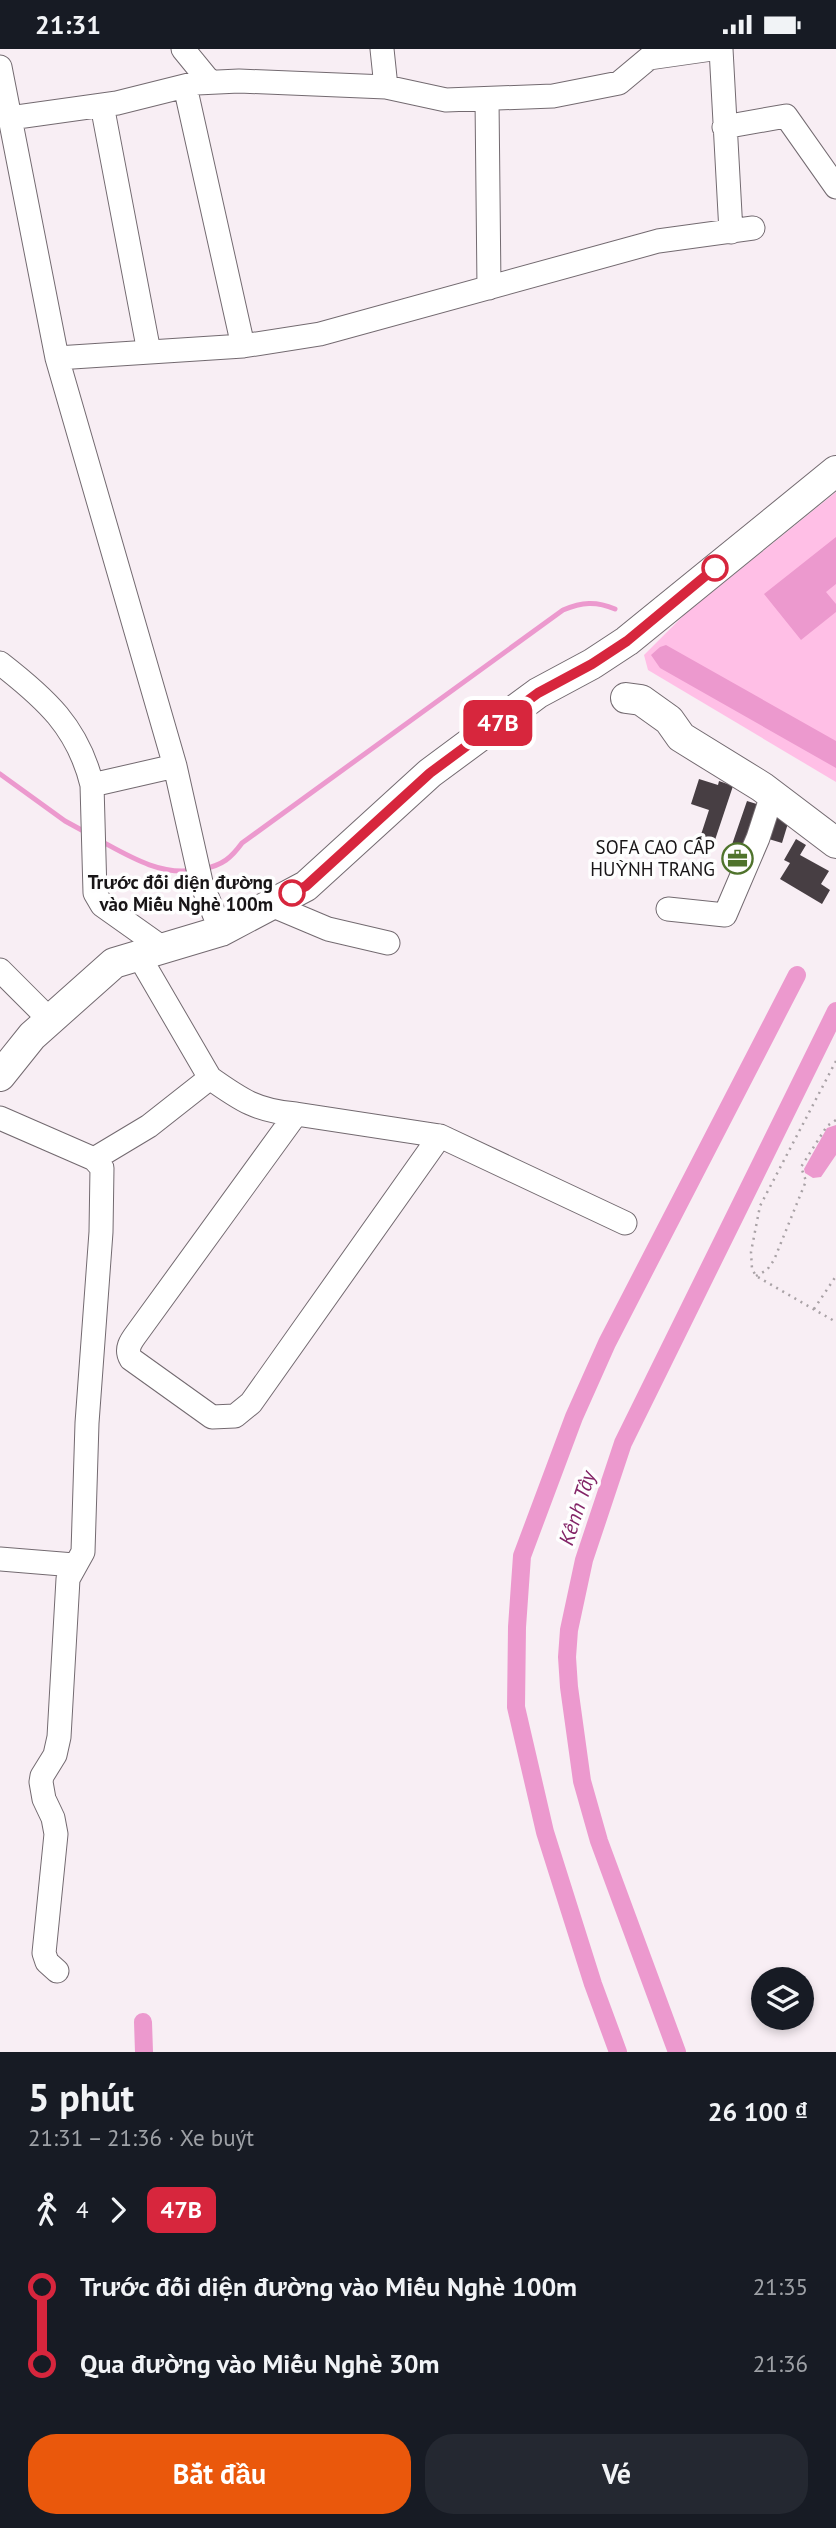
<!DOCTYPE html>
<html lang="vi">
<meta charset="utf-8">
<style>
:root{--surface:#171b24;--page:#242831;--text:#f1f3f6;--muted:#9ea1a6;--accent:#ea580c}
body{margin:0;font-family:"PT Sans",sans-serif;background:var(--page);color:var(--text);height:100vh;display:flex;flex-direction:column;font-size:26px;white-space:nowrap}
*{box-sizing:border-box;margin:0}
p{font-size:23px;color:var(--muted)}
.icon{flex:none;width:38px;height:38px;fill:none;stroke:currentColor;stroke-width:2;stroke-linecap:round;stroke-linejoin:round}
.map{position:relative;height:2003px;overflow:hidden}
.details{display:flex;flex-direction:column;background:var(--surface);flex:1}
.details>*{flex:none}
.badge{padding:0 14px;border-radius:10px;font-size:24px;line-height:46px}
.buttons{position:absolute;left:751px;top:1918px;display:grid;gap:14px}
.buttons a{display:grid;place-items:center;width:63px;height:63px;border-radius:50%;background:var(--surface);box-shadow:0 4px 10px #0003;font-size:35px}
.map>.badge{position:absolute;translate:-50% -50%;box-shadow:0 0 0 4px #fff}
.legs{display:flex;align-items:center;gap:10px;height:77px;padding:0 28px;font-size:23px}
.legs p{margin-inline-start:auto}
.overview{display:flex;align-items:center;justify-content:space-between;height:119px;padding:0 28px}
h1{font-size:38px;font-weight:600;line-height:52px}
.button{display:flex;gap:14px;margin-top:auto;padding:14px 28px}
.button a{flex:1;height:80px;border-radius:28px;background:var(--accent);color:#fff;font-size:28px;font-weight:600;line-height:80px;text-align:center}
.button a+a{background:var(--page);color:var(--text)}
ul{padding:0 28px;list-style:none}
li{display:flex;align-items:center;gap:24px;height:77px;font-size:26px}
li i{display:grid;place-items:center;width:10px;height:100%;margin:0 9px;background:currentColor}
li i::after{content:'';width:18px;height:18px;margin:-9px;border:5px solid;border-radius:50%;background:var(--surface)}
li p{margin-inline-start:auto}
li:first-child i{background:linear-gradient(#0000 50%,currentColor 0)}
li:last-child i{background:linear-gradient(currentColor 50%,#0000 0)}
.status{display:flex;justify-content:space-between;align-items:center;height:49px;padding:0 35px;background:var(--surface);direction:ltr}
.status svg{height:19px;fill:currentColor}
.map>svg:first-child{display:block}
</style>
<div class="status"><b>21:31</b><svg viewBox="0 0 49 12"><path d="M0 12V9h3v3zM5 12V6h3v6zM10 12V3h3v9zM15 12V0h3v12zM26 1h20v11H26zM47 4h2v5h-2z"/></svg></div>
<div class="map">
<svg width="836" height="2003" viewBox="0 0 836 2003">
<rect width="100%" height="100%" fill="#f8eef4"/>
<path fill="#ffbfe6" d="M836 443V733L648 621 644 606 684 566Z"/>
<path fill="#ec99ce" d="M836 488V535L826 543 836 555V563L801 591 764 545Z
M666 596 836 692V719L660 619 651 606 660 598Z
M836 1076V1106L821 1128 813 1129 805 1124 804 1120 827 1079Z"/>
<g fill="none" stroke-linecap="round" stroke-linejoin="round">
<path stroke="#ec99ce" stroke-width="5" d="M0 725 65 772 87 784
M99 791C127 806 160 827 194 821
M203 820C223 816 231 809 242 794L563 561C582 553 596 552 615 560"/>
<path stroke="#ec99ce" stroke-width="18" d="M143 1973 144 2003
M618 2003 593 1935 545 1783 516 1658 517 1578 522 1507 574 1368 607 1294 797 926
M677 2003 599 1792 582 1732 569 1638 567 1608 569 1581 584 1511 623 1394 836 962"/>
</g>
<path fill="#473e43" d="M699 730 718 736 719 732 733 737 710 806 696 801 709 761 691 755Z
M747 752 766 758 745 819 726 813Z
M769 765 789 771 782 794 762 788Z
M796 790 806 796 800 806 829 822 821 835 830 841 822 855 780 830 790 814 784 811Z"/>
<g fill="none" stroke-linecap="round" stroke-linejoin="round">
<defs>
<path id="minor" d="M183 0 210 33
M382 0 386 38
M721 0 731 183
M0 18 57 309 175 717 201 833 221 882
M185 37 243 297
M487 50 489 239
M102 56 149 303
M10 69 117 54 197 34 239 32 386 38 446 51 553 47 619 34 649 9 712 0
M724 78 786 67 836 138
M57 309 243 297 320 285 658 192 753 179
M0 614C45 649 78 678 92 736L175 717
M92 736 95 844 102 856 164 900
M271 856 328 880 388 894
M668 860 725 866 758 789 772 746
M139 907 210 1029
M0 921 50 971
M0 1069 94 1110 102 1119 101 1183 87 1374 83 1503 68 1530 59 1688 55 1706 42 1727 41 1733 44 1750 53 1769 56 1785 44 1904 47 1913 57 1922
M440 1087 251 1354 235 1367 212 1368 131 1310C125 1300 131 1292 137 1284L296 1065 440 1087 625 1174
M94 1110 149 1077 210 1029C241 1051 257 1062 296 1065
M0 1510 74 1516"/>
<path id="major" d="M626 649 641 651 669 671 681 688 762 738 836 794
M0 1027 32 987 114 914 221 882 306 837 430 724 538 644 592 615 627 592 836 422"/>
</defs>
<use href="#minor" stroke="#736a70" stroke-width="25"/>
<use href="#major" stroke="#736a70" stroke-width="32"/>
<path stroke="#a9a2a6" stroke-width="2.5" stroke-dasharray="2 5" stroke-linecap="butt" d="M836 1012 760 1157 751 1203 752 1220 756 1227 836 1273
M756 1227 767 1221 774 1211 806 1132 801 1118 827 1077 836 1071
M814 1260 836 1227"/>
<use href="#minor" stroke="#fff" stroke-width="23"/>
<use href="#major" stroke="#fff" stroke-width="30"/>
</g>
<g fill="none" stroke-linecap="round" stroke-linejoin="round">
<defs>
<path id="line-1" d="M292 844 306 837 430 724 538 644 592 615 627 592 715 519"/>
</defs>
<use href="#line-1" stroke="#fff" stroke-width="16"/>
<use href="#line-1" stroke="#d7263d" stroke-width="10"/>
</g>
<defs>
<symbol id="office-ring" viewBox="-11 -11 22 22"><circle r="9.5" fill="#fefefe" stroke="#4f732c" stroke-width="1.5"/><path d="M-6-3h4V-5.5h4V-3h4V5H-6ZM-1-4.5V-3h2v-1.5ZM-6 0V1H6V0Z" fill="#4f732c"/></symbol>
</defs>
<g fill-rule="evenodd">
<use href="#office-ring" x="720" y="792" width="35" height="35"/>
</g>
<g fill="#fff" stroke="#d7263d" stroke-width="3.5">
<circle cx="715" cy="519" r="12"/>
<circle cx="292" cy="844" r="12"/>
</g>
<g text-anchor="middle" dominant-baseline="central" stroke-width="7" stroke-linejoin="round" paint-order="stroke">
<g font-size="19" fill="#181517" stroke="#fefefe" text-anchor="end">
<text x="715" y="798">SOFA CAO CẤP<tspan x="715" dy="22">HUỲNH TRANG</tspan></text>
</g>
<g font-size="19" font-weight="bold" fill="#181517" stroke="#fefefe" text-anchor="end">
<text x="273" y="833">Trước đối diện đường<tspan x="273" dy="22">vào Miếu Nghè 100m</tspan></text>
</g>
<g font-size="21" font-style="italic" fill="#832467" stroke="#fefefe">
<text transform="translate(577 1459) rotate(-72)">Kênh Tây</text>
</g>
</g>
</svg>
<div class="buttons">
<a><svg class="icon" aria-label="layers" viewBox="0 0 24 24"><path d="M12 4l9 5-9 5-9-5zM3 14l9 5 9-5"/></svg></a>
</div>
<b class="badge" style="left:498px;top:674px;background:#d7263d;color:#fff">47B</b>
</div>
<section class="details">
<div class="overview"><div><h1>5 phút</h1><p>21:31 – 21:36 · Xe buýt</p></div><b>26 100 ₫</b></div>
<div class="legs"><svg class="icon" aria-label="walk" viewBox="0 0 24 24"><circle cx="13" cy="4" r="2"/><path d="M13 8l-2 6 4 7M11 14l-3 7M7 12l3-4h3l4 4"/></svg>4<svg class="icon" aria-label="forward" viewBox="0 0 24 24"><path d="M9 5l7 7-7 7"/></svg><b class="badge" style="background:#d7263d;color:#fff">47B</b></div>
<ul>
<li><i style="color:#d7263d"></i><b>Trước đối diện đường vào Miếu Nghè 100m</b><p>21:35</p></li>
<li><i style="color:#d7263d"></i><b>Qua đường vào Miếu Nghè 30m</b><p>21:36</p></li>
</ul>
<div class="button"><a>Bắt đầu</a><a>Vé</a></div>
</section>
